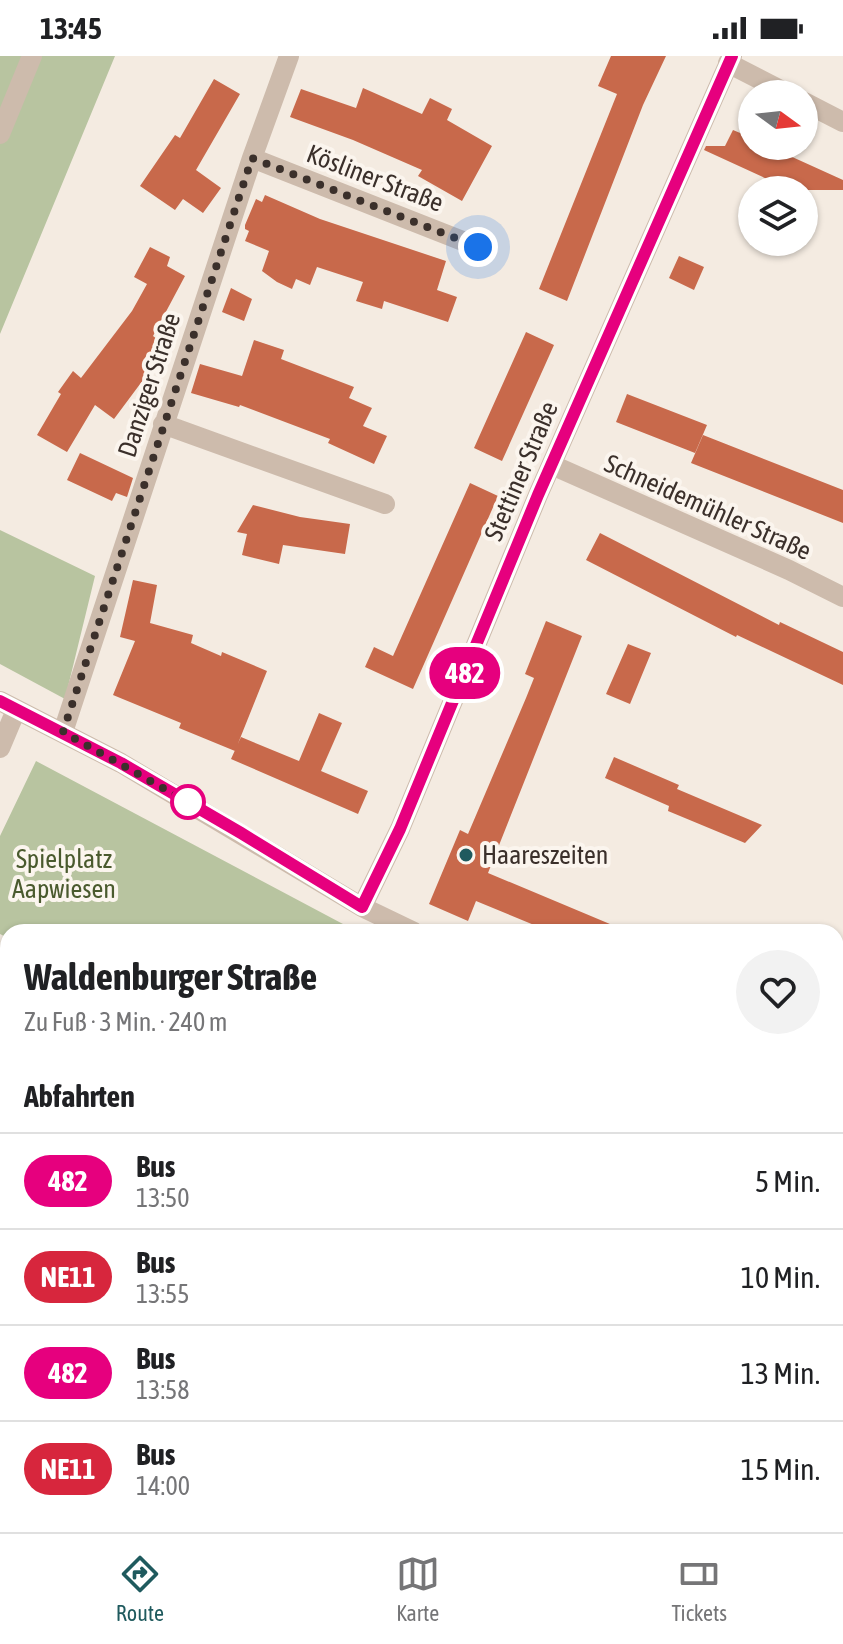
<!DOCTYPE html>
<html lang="de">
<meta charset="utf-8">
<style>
:root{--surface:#fff;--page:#f2f2f2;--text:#202124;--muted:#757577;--line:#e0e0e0;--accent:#1f5a5e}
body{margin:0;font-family:"Asap Condensed",sans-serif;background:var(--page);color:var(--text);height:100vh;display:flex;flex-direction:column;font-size:30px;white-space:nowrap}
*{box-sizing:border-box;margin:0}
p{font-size:26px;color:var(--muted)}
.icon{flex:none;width:44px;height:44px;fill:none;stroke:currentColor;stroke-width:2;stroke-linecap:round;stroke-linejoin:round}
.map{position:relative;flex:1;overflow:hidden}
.side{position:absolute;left:0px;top:868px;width:844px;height:608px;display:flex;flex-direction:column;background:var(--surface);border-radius:24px 24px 0 0;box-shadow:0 2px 6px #0004}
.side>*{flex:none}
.badge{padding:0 16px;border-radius:26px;font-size:28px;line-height:52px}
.needle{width:52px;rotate:105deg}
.tools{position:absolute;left:738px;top:24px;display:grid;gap:16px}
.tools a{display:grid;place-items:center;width:80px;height:80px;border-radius:50%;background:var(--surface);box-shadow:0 2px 6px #0004;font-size:40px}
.you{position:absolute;width:40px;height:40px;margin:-20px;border:6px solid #fff;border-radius:50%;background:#1a73e8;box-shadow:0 0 0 12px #1a73e833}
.map>.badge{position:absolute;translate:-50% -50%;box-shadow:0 0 0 4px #fff}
h2{padding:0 24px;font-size:30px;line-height:72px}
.round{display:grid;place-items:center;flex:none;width:84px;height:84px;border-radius:42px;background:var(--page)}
.head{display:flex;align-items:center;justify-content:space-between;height:136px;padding:0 24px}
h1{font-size:38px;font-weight:700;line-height:60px}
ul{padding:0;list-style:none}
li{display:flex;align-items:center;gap:24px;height:96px;padding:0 24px;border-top:2px solid var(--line)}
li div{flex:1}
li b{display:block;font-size:30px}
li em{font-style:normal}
li .badge{min-width:88px;font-weight:700;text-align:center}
.status{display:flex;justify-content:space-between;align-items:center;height:56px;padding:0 40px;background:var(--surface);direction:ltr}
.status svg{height:22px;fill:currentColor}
.tab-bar{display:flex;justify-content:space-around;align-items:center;height:112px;border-top:2px solid var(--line);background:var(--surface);font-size:22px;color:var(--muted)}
.tab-bar a{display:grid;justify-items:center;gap:4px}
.tab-bar .current{color:var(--accent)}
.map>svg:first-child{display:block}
</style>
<div class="status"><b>13:45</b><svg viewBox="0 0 49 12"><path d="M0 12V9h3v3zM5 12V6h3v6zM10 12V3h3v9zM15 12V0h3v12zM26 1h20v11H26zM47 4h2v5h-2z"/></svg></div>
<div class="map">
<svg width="843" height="1476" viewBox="0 0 843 1476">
<rect width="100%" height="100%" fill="#f4ebe1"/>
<path fill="#b8c4a0" d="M0 0H115L0 278Z
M0 474 95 520 65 643 0 608Z
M36 705 358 876H8V882L0 878V780Z"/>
<path fill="#c8694b" d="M611 0H666L643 49 567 245 539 233 617 38 598 30Z
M214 23 240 38 196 114 221 132 203 157 183 143 175 154 140 130 175 79 180 82Z
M363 32 422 58 430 42 452 53 447 64 492 90 462 145 418 120 422 114 353 84 290 61 301 33 356 52Z
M733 74 752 82V90H768L843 124V134H791L704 94 706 90H725Z
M265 139 320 163 446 205 437 234 457 241 448 266 384 245 382 253 356 245 363 226 317 211 310 229 296 223 292 233 277 226 262 215 269 195 245 185 249 175 245 173V169L256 143 262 146Z
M150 191 170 201 167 210 185 220 153 280 161 286 152 312 114 363 95 349 67 396 37 379 61 338 58 336 73 315 81 322 132 255 147 228 134 221Z
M679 200 704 211 694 234 669 222Z
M231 232 252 243 244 265 222 256Z
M526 276 554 289 502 405 474 392Z
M254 284 284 294 281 303 354 331 349 342 372 352 363 370 387 380 374 408 328 387 330 383 240 349 239 351 191 337 200 308 242 320Z
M627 338 707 369 695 397 616 366Z
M703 379 843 434V467L691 407Z
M80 397 133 422 127 441 116 437 112 445 67 424Z
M470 427 498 440 413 633 365 611 374 591 393 600Z
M253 449 300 461 350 468 345 498 283 489 279 508 242 499 247 478 237 476Z
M600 477 779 569 780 566 843 596V629L737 579 736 581 586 504Z
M133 524 157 529 150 567 193 579 191 587 221 600 222 596 267 615 235 695 179 672 181 667 113 639 135 585 120 581Z
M546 565 582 580 488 817 629 876H551L476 845 468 865 429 848 460 774 468 778 526 642 534 622 525 618Z
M628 588 651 597 630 648 606 638Z
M319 657 342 667 321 715 368 735 358 758 231 703 241 681 299 705Z
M614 701 679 729 677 733 762 769 745 787 668 755 669 750 605 722Z"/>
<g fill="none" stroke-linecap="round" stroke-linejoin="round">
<path stroke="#cdbbac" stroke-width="20" d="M728 7 788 38
M804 46 843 66
M0 78 32 0
M252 102 478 191
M163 368 385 448
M552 409 789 514 843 541
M0 645 121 707 362 851 414 876
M63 676 252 102 289 0
M0 692 16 654
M362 851 400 773 538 439 732 0
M836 1056 843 1059
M0 1105 8 1108
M0 1252 5 1257
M227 1476 232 1468"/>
</g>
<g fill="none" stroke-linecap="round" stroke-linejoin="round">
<defs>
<path id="line" d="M0 645 121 707 241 777 362 851 400 773 538 439 732 0"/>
</defs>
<use href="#line" stroke="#fff" stroke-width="18"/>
<use href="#line" stroke="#e6007e" stroke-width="12"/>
<path stroke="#3b302b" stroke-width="8" stroke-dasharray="0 14.4" d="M188 746 63 676 252 102 478 191"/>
</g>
<circle fill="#fff" stroke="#e6007e" stroke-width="4" cx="188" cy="746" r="16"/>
<circle fill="#1f5a5e" stroke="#fbf5ee" stroke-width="3" cx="466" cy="799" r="8"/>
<g text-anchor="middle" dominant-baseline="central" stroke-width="8" stroke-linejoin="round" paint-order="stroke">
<g font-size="26" fill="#3b302b" stroke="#fbf5ee">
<text transform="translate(375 122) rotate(21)">Kösliner Straße</text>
<text transform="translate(149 329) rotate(-72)">Danziger Straße</text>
<text transform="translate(521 415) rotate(-67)">Stettiner Straße</text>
<text transform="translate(708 451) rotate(24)">Schneidemühler Straße</text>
</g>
<g font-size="26" fill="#3b302b" stroke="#fbf5ee" text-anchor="start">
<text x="482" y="799">Haareszeiten</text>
</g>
<g font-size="26" fill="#4a5a2e" stroke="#fbf5ee">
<text x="64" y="803">Spielplatz<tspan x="64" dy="30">Aapwiesen</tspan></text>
</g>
</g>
</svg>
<div class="tools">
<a><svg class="needle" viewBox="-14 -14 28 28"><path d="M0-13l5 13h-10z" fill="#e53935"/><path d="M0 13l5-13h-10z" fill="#757577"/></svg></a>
<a><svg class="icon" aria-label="layers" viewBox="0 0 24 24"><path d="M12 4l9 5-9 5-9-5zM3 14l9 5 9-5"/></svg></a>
</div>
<div class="you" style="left:478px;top:191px"></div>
<b class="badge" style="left:465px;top:617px;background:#e6007e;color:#fff">482</b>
<section class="side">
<div class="head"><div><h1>Waldenburger Straße</h1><p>Zu Fuß · 3 Min. · 240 m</p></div><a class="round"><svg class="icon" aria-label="heart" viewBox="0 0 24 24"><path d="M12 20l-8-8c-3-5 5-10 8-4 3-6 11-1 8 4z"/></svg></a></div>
<h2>Abfahrten</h2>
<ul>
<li><span class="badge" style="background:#e6007e;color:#fff">482</span><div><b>Bus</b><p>13:50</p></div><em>5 Min.</em></li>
<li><span class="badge" style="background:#d7263d;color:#fff">NE11</span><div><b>Bus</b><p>13:55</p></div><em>10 Min.</em></li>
<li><span class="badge" style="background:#e6007e;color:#fff">482</span><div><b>Bus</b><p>13:58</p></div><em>13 Min.</em></li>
<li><span class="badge" style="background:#d7263d;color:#fff">NE11</span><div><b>Bus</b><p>14:00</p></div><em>15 Min.</em></li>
</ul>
</section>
</div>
<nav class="tab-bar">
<a class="current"><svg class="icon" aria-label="directions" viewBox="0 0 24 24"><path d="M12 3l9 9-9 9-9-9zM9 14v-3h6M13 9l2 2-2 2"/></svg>Route</a>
<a><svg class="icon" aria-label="map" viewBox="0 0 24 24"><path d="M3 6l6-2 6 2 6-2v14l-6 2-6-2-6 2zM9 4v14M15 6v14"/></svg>Karte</a>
<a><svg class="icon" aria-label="tickets" viewBox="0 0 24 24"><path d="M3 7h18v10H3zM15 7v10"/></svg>Tickets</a>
</nav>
